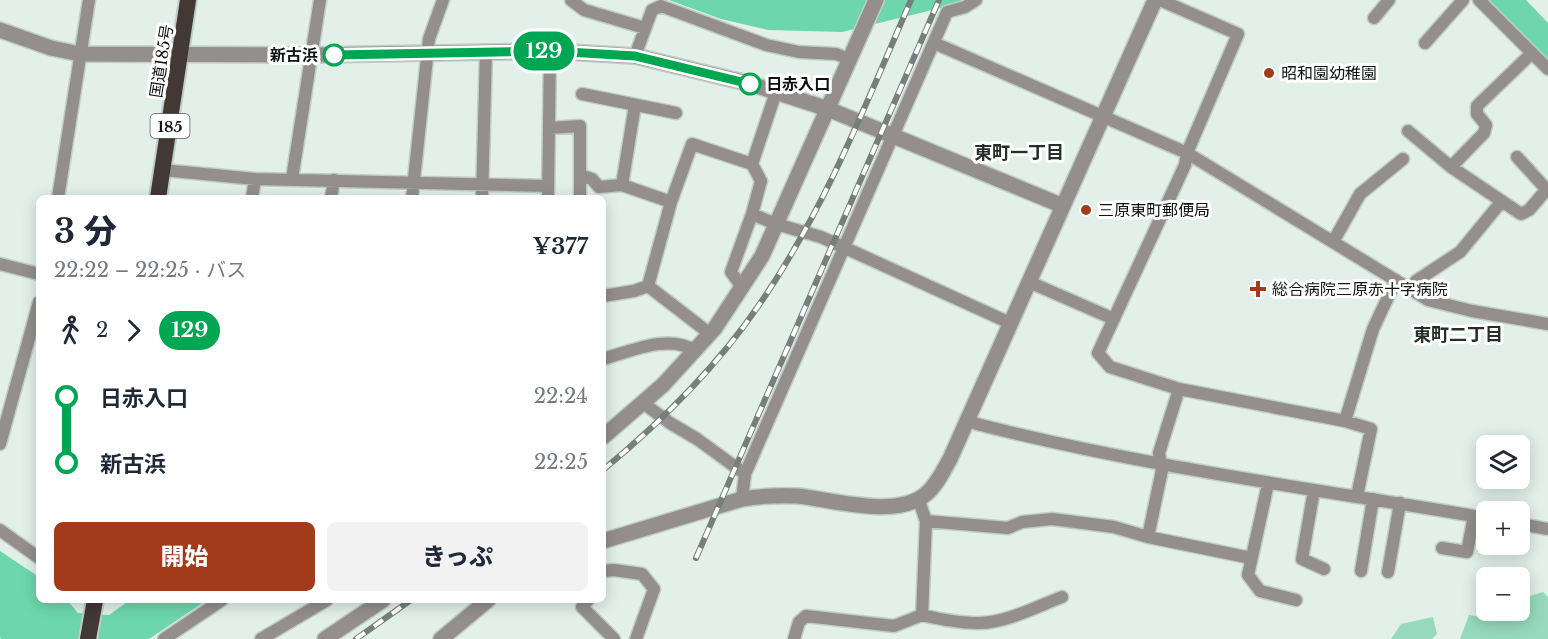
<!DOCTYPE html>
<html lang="ja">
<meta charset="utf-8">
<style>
:root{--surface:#fff;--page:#f2f2f3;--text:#1f2937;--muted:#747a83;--accent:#a33b1b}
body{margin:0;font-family:"Libre Baskerville","Noto Sans JP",serif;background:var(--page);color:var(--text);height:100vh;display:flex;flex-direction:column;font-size:22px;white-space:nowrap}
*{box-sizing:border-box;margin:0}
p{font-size:20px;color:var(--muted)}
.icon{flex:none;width:33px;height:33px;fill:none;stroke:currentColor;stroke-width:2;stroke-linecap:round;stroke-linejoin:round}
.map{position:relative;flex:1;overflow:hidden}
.panel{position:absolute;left:36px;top:195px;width:570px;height:408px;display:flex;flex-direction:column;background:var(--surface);border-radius:9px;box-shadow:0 3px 15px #0003}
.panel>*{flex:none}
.badge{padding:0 12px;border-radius:20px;font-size:21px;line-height:39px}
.controls{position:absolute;left:1476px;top:435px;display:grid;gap:12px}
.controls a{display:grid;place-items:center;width:54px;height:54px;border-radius:9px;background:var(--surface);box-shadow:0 3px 15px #0003;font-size:30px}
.map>.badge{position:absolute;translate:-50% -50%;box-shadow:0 0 0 3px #fff}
.legs{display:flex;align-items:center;gap:9px;height:66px;padding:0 18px;font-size:20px}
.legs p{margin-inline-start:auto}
.headline{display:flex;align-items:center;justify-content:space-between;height:102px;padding:0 18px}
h1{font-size:33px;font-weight:800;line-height:45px}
.button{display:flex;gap:12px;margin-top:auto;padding:12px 18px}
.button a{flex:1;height:69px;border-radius:9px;background:var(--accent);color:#fff;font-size:24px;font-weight:800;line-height:69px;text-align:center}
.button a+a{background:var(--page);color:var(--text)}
ul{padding:0 18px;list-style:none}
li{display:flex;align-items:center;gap:21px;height:66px;font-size:22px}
li i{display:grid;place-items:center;width:9px;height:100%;margin:0 8px;background:currentColor}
li i::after{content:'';width:15px;height:15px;margin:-8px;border:4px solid;border-radius:50%;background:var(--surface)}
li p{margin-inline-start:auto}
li:first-child i{background:linear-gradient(#0000 50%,currentColor 0)}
li:last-child i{background:linear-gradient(currentColor 50%,#0000 0)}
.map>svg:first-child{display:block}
</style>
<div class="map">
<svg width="1548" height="639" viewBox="0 0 1548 639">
<rect width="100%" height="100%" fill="#e2f0e9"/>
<path fill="#96dabb" d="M1543 592 1548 597V639H1460L1469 615 1493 619 1502 611 1520 610V599Z
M1433 617 1437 634 1432 639H1391L1401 624Z"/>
<path fill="#6dd7ab" d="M669 0H962L953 5 842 32 768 30 721 19Z
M1482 0H1526L1548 23V70Z
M0 551 39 577V600H67L78 613 109 615 130 600H207L149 639H2L0 638Z"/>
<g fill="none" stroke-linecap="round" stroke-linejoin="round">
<defs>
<path id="minor" d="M571 0 584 10 645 28
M1479 0 1548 69
M1374 18 1389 0
M934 43 1187 153 1428 300 1472 311 1548 324
M1425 43 1463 0
M635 56 652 10 661 6 766 45 799 52 836 54 849 59
M582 94 676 113
M549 128 580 126V198
M1408 131 1451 167 1521 214 1529 210 1548 188
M1517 157 1547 190
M752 164 776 92
M1451 167 1484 133 1486 125 1477 114V106L1532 53
M163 170 255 179 548 186
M580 175 592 179 599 187 622 185 671 202
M292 179 320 0
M622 185 635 105
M58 198 89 0
M252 198 255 179
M331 198 334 180
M412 198 429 39 443 0
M482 198 486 52
M548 198 550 51
M752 214 776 224 821 237 1010 323
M1333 242 1360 194 1403 159
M0 264 39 274
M1029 282 1114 319
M648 286 671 202 692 144 752 164 761 181 752 214 731 272 742 287
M648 286 709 333
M1412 289 1416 281 1460 252 1502 201
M603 296 634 291 648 286
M603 359C631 351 668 334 694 350
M1179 389 1345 421 1371 429 1357 496
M643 403 670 423 697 439 745 474 742 499
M967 420 977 424C1144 467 1316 489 1486 518
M1345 421 1373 329 1396 280
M0 444 39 302
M745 474 947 12 965 7 976 0
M1268 484 1248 575 1260 591 1296 600
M1314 490 1302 559 1324 569
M926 521 1008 528 1022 522 1052 519 1114 527 1148 537 1251 558
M1520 524 1548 529
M0 530 39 558
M1148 537 1162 470 1159 453 1179 389 1110 367 1098 353 1185 165 1187 153 1238 34 1160 0
M1442 548 1467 552 1474 516
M603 571 614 570 642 574 654 589 636 639
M1361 571 1373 499
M1388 572 1400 503
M588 600 582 607 614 639
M922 615C939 619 959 623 977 623 1004 624 1038 606 1062 597
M164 639 222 600
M261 639 327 600
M794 639 799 622 806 616 894 626 922 615 926 521 918 498"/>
<path id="tertiary" d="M0 30 51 48 80 54 312 55 550 51 635 56 751 84 828 109 1063 206
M603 437 663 385 715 328 762 256 876 0
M603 541 742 499C761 496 779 495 798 496 833 500 897 519 926 494 937 485 943 471 950 459L1155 0
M325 639 383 600
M441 639 488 600"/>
<path id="trunk" d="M158 198 188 0
M88 639 95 600"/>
</defs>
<use href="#minor" stroke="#c0cdc6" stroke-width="15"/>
<use href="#tertiary" stroke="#c0cdc6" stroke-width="18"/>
<use href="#trunk" stroke="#c0cdc6" stroke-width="20"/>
<use href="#minor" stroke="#948f8d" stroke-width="12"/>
<use href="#tertiary" stroke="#948f8d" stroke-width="15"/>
<use href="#trunk" stroke="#423834" stroke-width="16"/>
<defs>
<path id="rail" d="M603 470C661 422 716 368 759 305 824 211 866 104 911 0
M696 558 939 0
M356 639 411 600"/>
</defs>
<use href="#rail" stroke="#767f7b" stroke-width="6"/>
<use href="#rail" stroke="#fff" stroke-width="4" stroke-dasharray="11" stroke-linecap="butt"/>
</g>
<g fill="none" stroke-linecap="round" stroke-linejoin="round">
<defs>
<path id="line-1" d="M334 55 550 51 635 56 750 84"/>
</defs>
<use href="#line-1" stroke="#fff" stroke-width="14"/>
<use href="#line-1" stroke="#00a651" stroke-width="9"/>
</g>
<g fill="#fff" stroke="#00a651" stroke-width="3">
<circle cx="334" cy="55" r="10"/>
<circle cx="750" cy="84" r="10"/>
</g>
<g fill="#a33b1b" stroke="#fff" stroke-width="2">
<circle cx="1269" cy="73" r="6"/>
<circle cx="1086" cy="210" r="6"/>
<path d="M1255 280h6v6h6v6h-6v6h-6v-6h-6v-6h6z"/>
</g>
<g text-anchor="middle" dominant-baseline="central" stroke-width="6" stroke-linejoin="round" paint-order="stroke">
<rect fill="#fff" stroke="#565a58" stroke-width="1.5" x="150.5" y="114" width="39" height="24" rx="4.5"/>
<g font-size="15" font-weight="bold" fill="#0e1311">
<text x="170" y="126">185</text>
</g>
<g font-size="16" font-weight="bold" fill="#0e1311" stroke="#fff" text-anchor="end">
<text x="318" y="55">新古浜</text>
<text x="766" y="84" text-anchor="start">日赤入口</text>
</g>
<g font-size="16" fill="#0e1311" stroke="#fff">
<text transform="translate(161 61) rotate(-81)">国道185号</text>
</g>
<g font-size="16" fill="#0e1311" stroke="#fff" text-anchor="start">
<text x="1281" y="73">昭和園幼稚園</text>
<text x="1098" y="210">三原東町郵便局</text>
<text x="1272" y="289">総合病院三原赤十字病院</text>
</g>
<g font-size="18" font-weight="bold" fill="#252f2a" stroke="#fff">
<text x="1019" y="153">東町一丁目</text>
<text x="1458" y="335">東町二丁目</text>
</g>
</g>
</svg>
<div class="controls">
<a><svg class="icon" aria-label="layers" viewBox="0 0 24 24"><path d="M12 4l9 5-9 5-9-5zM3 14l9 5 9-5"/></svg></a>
<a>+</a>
<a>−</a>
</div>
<b class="badge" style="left:544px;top:51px;background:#00a651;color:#fff">129</b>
<section class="panel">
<div class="headline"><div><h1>3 分</h1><p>22:22 – 22:25 · バス</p></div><b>¥377</b></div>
<div class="legs"><svg class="icon" aria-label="walk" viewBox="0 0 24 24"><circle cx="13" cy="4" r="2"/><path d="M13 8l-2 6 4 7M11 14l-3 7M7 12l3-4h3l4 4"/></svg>2<svg class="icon" aria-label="forward" viewBox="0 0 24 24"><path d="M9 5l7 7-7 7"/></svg><b class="badge" style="background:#00a651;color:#fff">129</b></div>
<ul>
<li><i style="color:#00a651"></i><b>日赤入口</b><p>22:24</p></li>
<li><i style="color:#00a651"></i><b>新古浜</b><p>22:25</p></li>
</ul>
<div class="button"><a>開始</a><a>きっぷ</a></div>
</section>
</div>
